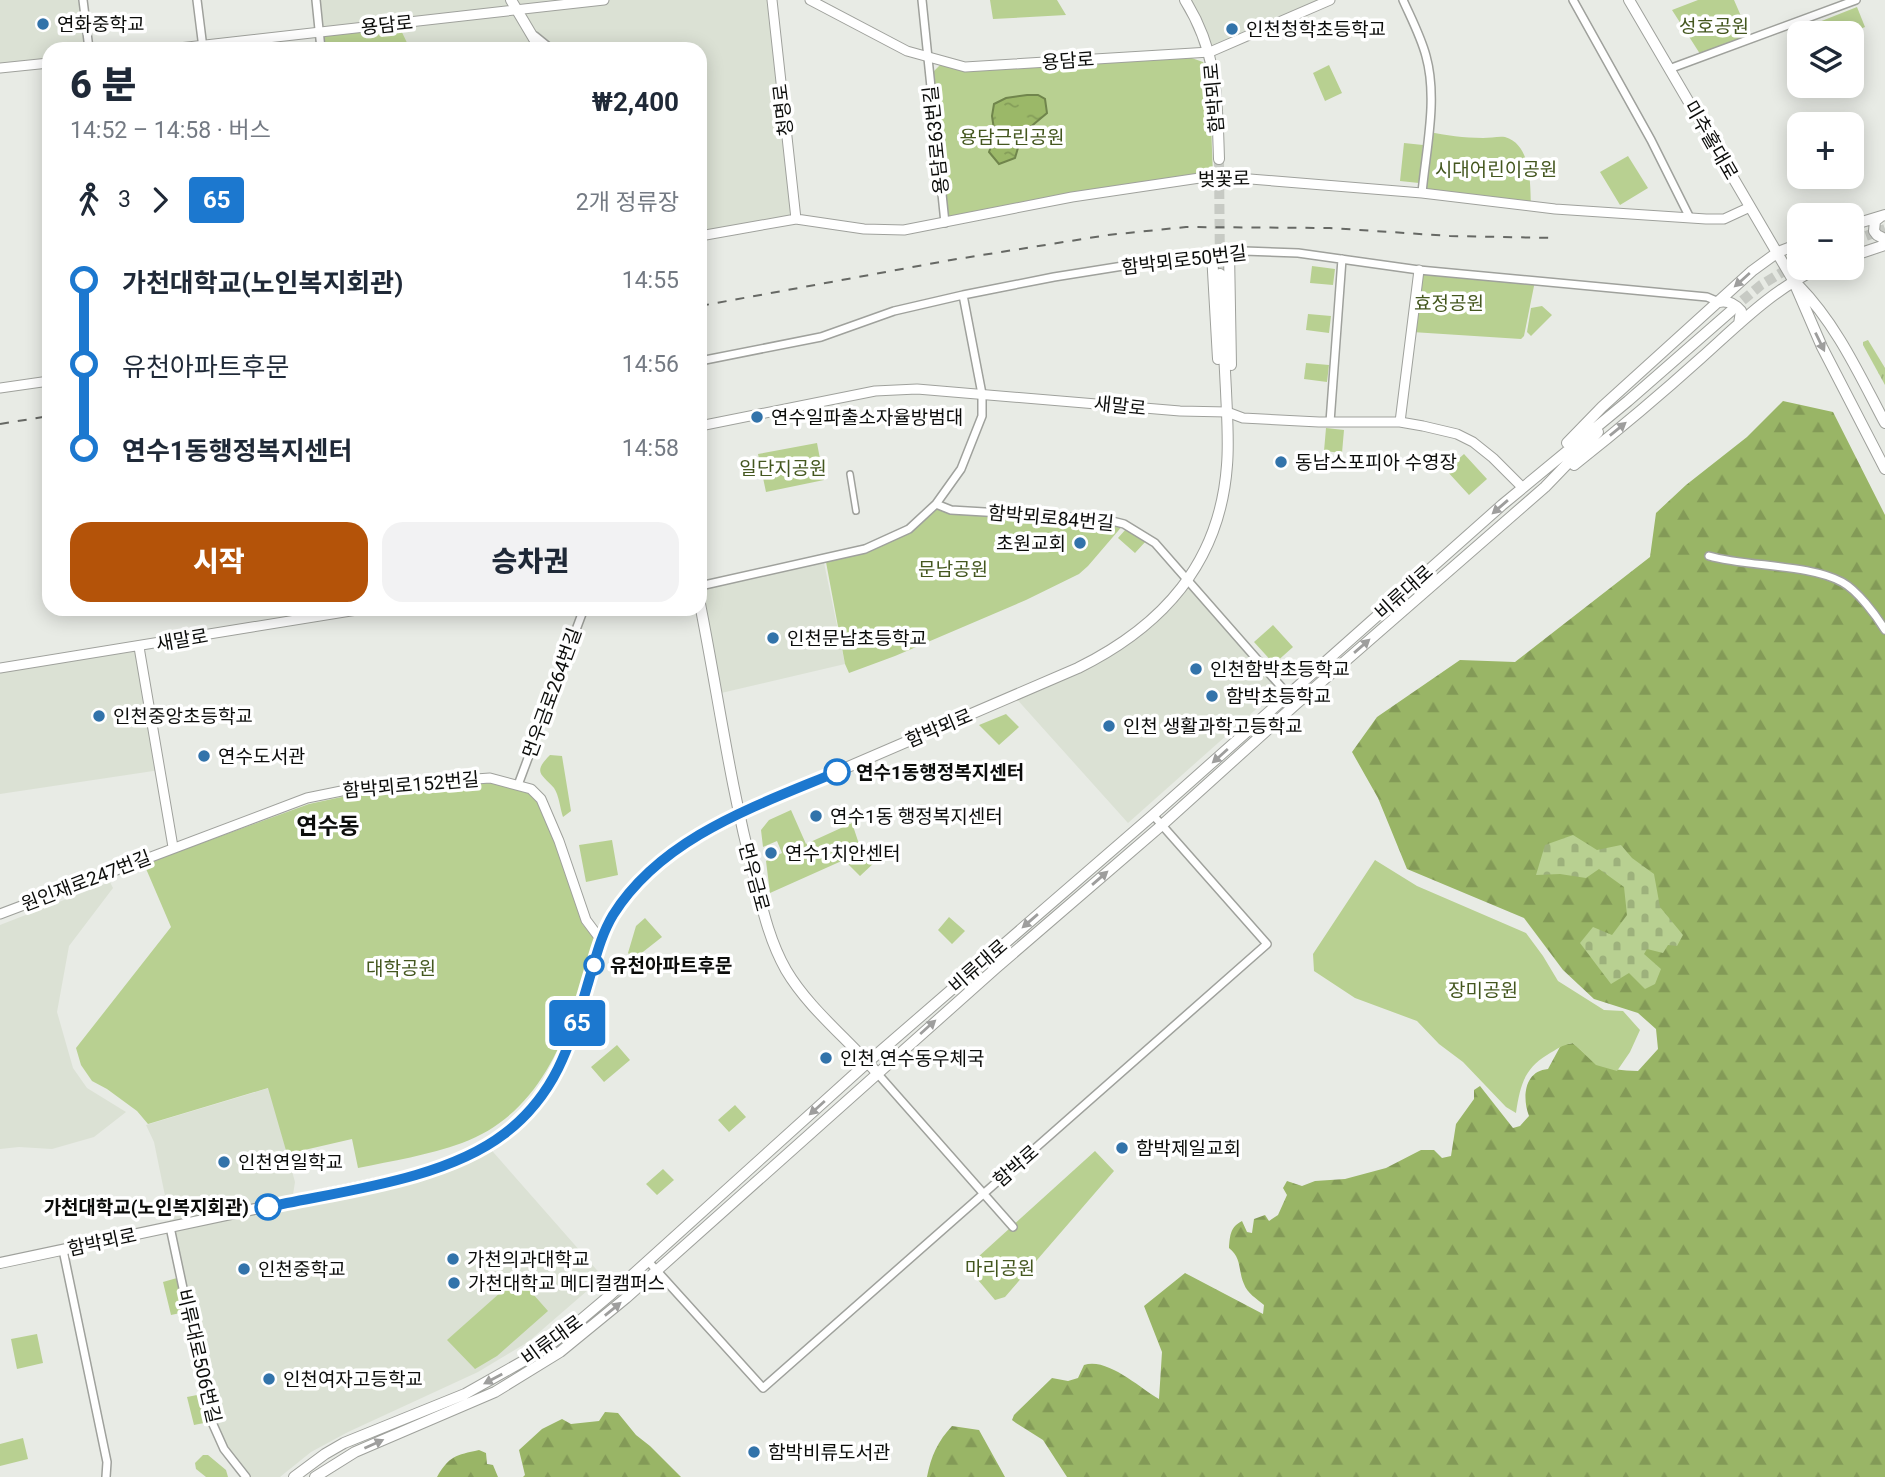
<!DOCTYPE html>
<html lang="ko">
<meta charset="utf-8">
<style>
:root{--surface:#fff;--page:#f2f2f3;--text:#1f2937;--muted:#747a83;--accent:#b45309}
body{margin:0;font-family:Roboto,"Noto Sans KR",sans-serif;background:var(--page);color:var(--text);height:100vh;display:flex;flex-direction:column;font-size:26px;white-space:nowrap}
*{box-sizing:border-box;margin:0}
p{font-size:23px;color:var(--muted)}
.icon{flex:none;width:38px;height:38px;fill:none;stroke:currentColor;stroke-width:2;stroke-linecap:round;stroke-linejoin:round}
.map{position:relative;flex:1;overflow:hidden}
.drawer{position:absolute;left:42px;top:42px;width:665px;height:574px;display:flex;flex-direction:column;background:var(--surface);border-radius:21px;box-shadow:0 4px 18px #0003}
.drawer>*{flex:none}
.badge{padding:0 14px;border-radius:5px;font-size:24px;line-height:46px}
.fabs{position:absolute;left:1787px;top:21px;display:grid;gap:14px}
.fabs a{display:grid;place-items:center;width:77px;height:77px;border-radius:14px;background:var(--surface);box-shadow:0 4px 18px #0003;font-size:35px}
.map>.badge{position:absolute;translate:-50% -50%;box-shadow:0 0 0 4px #fff}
.legs{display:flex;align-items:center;gap:10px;height:77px;padding:0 28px;font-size:23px}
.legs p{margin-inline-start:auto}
.overview{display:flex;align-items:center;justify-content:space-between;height:119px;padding:0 28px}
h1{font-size:38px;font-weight:800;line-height:52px}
.cta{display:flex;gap:14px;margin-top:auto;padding:14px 28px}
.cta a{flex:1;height:80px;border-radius:21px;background:var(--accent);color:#fff;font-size:28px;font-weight:800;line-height:80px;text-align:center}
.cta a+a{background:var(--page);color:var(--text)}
ul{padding:0 28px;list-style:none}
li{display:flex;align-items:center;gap:24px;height:84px;font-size:26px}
li i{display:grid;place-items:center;width:10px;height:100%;margin:0 9px;background:currentColor}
li i::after{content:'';width:18px;height:18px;margin:-9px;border:5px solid;border-radius:50%;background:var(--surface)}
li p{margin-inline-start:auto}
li:first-child i{background:linear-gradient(#0000 50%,currentColor 0)}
li:last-child i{background:linear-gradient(currentColor 50%,#0000 0)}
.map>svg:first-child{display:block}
</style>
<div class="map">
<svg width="1885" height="1477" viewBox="0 0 1885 1477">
<defs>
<pattern id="grass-tufts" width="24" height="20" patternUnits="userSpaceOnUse" patternTransform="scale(1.75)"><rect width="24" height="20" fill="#b8d091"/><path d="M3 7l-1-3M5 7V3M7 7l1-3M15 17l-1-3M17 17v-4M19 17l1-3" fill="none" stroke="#9db17c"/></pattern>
<pattern id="forest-firs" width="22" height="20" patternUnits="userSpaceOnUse" patternTransform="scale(1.75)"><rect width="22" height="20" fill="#99b566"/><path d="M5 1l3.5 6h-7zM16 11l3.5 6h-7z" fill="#839a57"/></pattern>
<pattern id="cemetery-stones" width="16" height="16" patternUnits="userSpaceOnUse" patternTransform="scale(1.75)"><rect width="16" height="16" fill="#b8d091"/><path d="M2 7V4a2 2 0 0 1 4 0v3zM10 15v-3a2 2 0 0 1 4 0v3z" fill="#9db17c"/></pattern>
<pattern id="water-ripples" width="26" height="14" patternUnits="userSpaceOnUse" patternTransform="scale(1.75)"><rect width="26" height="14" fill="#9bb868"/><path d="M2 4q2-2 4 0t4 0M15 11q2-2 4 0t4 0" fill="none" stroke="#849d59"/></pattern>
</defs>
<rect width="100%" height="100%" fill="#e8ebe5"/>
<path fill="#dbe1d4" d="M0 0H83L89 49H49V63L0 68Z
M315 0H772L796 219 700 236V49H320Z
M1185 0H1330L1210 52Z
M823 558 845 664 717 694 700 604V586Z
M1186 581 1281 687 1128 823 1014 696 1112 652Z
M139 647 160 770 0 794V668Z
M110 882 113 888 69 946 57 1012 73 1068 87 1088 126 1112 94 1137 52 1149 19 1147 0 1149V925Z
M269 1088 295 1182 292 1201 420 1174 487 1145 603 1277 528 1342 478 1372 348 1432 311 1452 280 1477H246L211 1420 154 1142 146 1125Z"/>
<path fill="url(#grass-tufts)" d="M1868 340 1885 368V385L1863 345V342Z"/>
<path fill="url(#forest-firs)" d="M1783 401 1833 412 1885 515V1477H1067L1043 1440 1016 1423 1012 1420 1014 1415 1052 1378 1068 1381 1078 1378 1084 1365C1107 1357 1140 1388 1159 1399L1162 1352 1144 1306 1185 1273 1263 1314 1264 1305C1257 1299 1247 1293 1244 1284 1238 1271 1242 1258 1229 1248 1230 1236 1230 1227 1242 1221L1247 1232 1252 1233 1254 1219 1265 1215 1269 1221 1278 1215 1287 1195 1283 1188 1287 1181 1302 1186 1315 1181 1345 1179 1386 1168 1421 1150H1434L1442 1158 1451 1156 1456 1124 1474 1099V1090L1480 1086 1513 1128 1520 1126 1529 1116C1522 1098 1524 1071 1548 1069L1561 1045 1573 1043C1598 1066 1604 1070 1638 1071L1658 1049 1656 1029 1638 1013 1594 999 1563 970 1524 918 1407 869 1378 798 1352 752 1377 717 1460 660 1515 662 1650 557 1656 513 1686 485 1747 437Z
M605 1412 618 1413 636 1435 650 1446 681 1477H523L525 1475 519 1450 542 1429 562 1419 571 1424 599 1421Z
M952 1426 979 1430 1005 1477H927C931 1456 938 1441 952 1426Z
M479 1450 486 1453 487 1464 493 1465 498 1477H437C449 1456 456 1455 479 1450Z"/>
<path fill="url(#cemetery-stones)" d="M1573 835 1597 850 1621 845 1632 858 1654 874 1660 907 1683 935 1677 946 1668 945 1663 953 1647 949 1644 954 1661 969 1655 984 1645 989 1629 973 1611 984 1580 943 1593 927 1612 935 1627 915 1624 887 1599 869 1586 878 1560 874 1536 875 1545 845Z"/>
<path fill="#b8d091" d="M990 0H1057L1066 15 993 19Z
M1698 0H1734L1751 39 1702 57 1672 10Z
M1857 7 1865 27 1850 33H1823L1819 22Z
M398 24 410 49H321L320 33Z
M1183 55 1203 62 1209 72 1213 176 945 223 930 75 943 62 962 66Z
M1329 65 1342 93 1325 101 1313 73Z
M1428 132C1446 135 1464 138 1483 138 1490 138 1499 136 1505 137 1532 145 1530 184 1531 206L1422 193Z
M1404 143 1423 145 1419 183 1400 181Z
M1628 156 1648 188 1620 205 1600 172Z
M1312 266 1335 269 1333 285 1310 283Z
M1419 270 1535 281 1524 336 1521 339 1412 332Z
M1542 306 1552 315 1531 336 1527 332 1531 308Z
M1308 314 1331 316 1329 333 1306 330Z
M1306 363 1329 365 1327 382 1304 379Z
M1326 428 1344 430 1342 453 1324 451Z
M817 443 824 480 766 492 758 454Z
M1464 454 1487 479 1469 495 1446 470Z
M936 504 951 510 1124 524 1088 566 1079 574 1026 600 895 656 849 673 845 664 826 562 909 529Z
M1126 529 1146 541 1135 553 1118 538Z
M1273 625 1293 647 1274 664 1254 642Z
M1006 714 1019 727 999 745 979 725Z
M550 755 562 756 571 811 563 817C560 808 559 795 554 788 542 774 532 773 550 755Z
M489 782 528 793 538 802 549 825 583 925 594 938C573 1019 550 1110 462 1143 429 1155 392 1161 358 1168L352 1139 287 1154 268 1088 148 1124 137 1111 107 1089 92 1081 81 1065 76 1048 171 927 144 864 309 804 360 793Z
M791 810 806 844 852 823 859 844 864 851 770 893 766 861 782 853 777 841 763 847 761 830 769 820Z
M612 840 618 875 586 882 579 845Z
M867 853 875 862 860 876 846 862Z
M1375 860 1417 886 1526 933 1543 956 1558 981 1604 1010 1623 1011 1640 1030 1630 1052 1617 1071 1596 1065 1573 1043C1562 1045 1557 1049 1547 1055 1524 1069 1520 1086 1516 1113L1506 1107 1463 1062 1439 1044 1417 1021 1355 998 1314 971 1313 954Z
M949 917 965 931 952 944 938 930Z
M645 918 662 937 634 959 628 953 636 926Z
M617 1045 630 1060 604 1082 591 1067Z
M735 1105 746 1117 729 1132 718 1120Z
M1095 1151 1114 1171 1005 1297 995 1300 967 1267Z
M663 1169 674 1180 657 1195 646 1184Z
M518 1277 548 1311 497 1356 475 1369 447 1340Z
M177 1278 185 1312 171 1315 163 1282Z
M37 1334 43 1363 17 1369 11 1339Z
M202 1394 209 1422 194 1425 187 1397Z
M23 1438 28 1459 0 1466V1444Z
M203 1455H208L226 1470 228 1477H206L196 1469 195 1463Z"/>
<path fill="url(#water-ripples)" stroke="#70854c" stroke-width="2" d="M1027 95H1038L1045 99 1047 113 1022 134 1015 158 999 164 989 152 995 136 992 116 994 104 1006 98Z"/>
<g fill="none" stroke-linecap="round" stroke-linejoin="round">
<path stroke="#c7cac4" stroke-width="10" stroke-dasharray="10 5" stroke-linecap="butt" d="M1219 159 1220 274
M1852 241 1885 229
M1731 310 1761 285 1799 262"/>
<defs>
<path id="pedestrian" d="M850 474 856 511"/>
<path id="minor" d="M83 0 89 49
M197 0 203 48
M316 0 321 49
M922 0 945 223
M1403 0C1411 18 1421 37 1426 56 1438 99 1426 149 1422 193
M1573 0 1651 140 1690 218
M535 36 551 49
M1669 69 1856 0
M700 361 821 337 894 311 963 295 1054 277 1173 258 1244 251 1298 253 1419 270 1707 297 1719 302
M1330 422 1342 259
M936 504 951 510 1104 519 1124 524 1155 543 1291 698
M1709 556C1747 567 1809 564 1842 582 1857 590 1876 615 1885 630
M700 586 865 549 909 529 936 504 961 469 982 416V394L963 295
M518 785 583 611 593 609
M877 1073 1013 1227
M170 1227 211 1420 224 1449 246 1477
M63 1250 107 1462 106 1477
M648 1261 763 1388 1267 944 1153 815"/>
<path id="tertiary" d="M772 0 796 219
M810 0 907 51 965 67 1210 52 1330 0
M170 49 604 0
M0 68 49 63
M700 236 796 219 864 229 904 230 1072 197 1213 176 1422 193 1555 209 1706 219H1724L1750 207
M0 388 49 381
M1400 422 1419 270
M700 426 875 391 917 389 1180 411 1227 412 1243 418 1319 422H1400L1423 426 1457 434 1473 442 1493 458 1522 487
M139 647 173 847
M0 668 363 609
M0 914 307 798 361 787 490 778 531 789 541 799 559 841 586 920 601 940"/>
<path id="secondary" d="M511 0 540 49
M1185 0C1218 53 1217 99 1219 159
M1629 0 1793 280 1822 347 1885 469
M1880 217 1875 221 1874 231 1877 235 1885 239
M1852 225 1885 215
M1229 252 1231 365
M1212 254 1218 359
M1852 256 1885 245
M1798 285C1837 325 1859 374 1885 423
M1719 302C1728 300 1735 304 1741 311L1739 324
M1567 443 1602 407 1752 271 1778 252 1799 244
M1574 465C1617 431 1660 395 1701 358 1738 325 1773 289 1819 268
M700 604C718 694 730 786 754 875 762 907 769 940 786 970 809 1009 848 1039 877 1073
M0 1263 420 1174C448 1163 477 1153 502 1136 571 1087 575 1015 600 942 610 915 630 887 651 868 665 856 680 848 695 839 740 812 786 793 834 773 915 738 996 703 1078 668 1163 626 1220 563 1227 465 1229 441 1227 415 1226 391 1224 352 1222 313 1220 274
M294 1477 325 1454 344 1443 465 1394 541 1351 564 1334 609 1296 868 1062 1153 815 1502 505 1628 401 1731 311
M315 1477 355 1452 495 1392 560 1352 626 1298 996 968 1162 825 1296 704 1545 487 1598 432"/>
</defs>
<use href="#pedestrian" stroke="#9fa19c" stroke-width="8"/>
<use href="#minor" stroke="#9fa19c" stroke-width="10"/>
<use href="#tertiary" stroke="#9fa19c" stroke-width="11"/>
<use href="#secondary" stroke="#9fa19c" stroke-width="12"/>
<use href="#pedestrian" stroke="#fff" stroke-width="5"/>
<use href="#minor" stroke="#fff" stroke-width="7"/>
<use href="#tertiary" stroke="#fff" stroke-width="9"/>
<use href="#secondary" stroke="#fff" stroke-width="10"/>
<path stroke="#666864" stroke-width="2" stroke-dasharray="9 9" stroke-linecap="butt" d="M700 306 951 260 1108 235 1186 227 1330 228 1450 236 1556 238
M0 424 49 416"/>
</g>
<defs><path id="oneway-solid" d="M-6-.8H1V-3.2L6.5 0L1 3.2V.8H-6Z" transform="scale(1.75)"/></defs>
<g fill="#9e9e9d">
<use href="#oneway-solid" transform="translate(1742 280) rotate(138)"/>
<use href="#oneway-solid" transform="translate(1820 342) rotate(64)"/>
<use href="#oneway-solid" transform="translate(1618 429) rotate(-39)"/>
<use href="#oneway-solid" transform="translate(1500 507) rotate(139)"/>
<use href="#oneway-solid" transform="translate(1362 646) rotate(-41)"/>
<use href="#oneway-solid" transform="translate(1220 756) rotate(138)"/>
<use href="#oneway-solid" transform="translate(1100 878) rotate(-41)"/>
<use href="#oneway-solid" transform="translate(1030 921) rotate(139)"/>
<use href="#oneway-solid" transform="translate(928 1027) rotate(-42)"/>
<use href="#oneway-solid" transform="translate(817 1108) rotate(138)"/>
<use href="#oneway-solid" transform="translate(613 1309) rotate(-39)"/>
<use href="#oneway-solid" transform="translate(493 1379) rotate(152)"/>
<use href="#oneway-solid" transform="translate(374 1444) rotate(-24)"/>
</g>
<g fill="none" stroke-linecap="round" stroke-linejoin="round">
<defs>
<path id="line-1" d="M268 1207C341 1191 444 1180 504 1134 558 1093 571 1041 589 980 596 957 601 935 613 915 662 837 756 806 837 772"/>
</defs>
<use href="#line-1" stroke="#fff" stroke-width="16"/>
<use href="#line-1" stroke="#1c78cf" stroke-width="10"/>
</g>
<g fill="#3273aa" stroke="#fff" stroke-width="2.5">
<circle cx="43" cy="24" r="7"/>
<circle cx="1232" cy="29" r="7"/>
<circle cx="757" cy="417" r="7"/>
<circle cx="1281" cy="462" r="7"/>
<circle cx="1080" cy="543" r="7"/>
<circle cx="773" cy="638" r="7"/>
<circle cx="1196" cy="669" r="7"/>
<circle cx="1212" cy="696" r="7"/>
<circle cx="99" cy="716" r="7"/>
<circle cx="1109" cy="726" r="7"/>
<circle cx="204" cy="756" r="7"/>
<circle cx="816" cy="816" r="7"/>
<circle cx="771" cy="853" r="7"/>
<circle cx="826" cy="1058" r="7"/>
<circle cx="1122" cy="1148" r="7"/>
<circle cx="224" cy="1162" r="7"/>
<circle cx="453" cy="1259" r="7"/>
<circle cx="244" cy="1269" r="7"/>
<circle cx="454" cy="1283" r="7"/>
<circle cx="269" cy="1379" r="7"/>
<circle cx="754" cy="1452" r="7"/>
</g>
<g fill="#fff" stroke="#1c78cf" stroke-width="3.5">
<circle cx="837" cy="772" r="12"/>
<circle cx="594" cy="965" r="9"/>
<circle cx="268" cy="1207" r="12"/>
</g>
<g text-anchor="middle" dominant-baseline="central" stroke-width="7" stroke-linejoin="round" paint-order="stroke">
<g font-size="19" fill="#0c0d0b" stroke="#fff" text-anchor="start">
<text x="57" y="24">연화중학교</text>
<text x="1246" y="29">인천청학초등학교</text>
<text x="771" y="417">연수일파출소자율방범대</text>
<text x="1295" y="462">동남스포피아 수영장</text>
<text x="1066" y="543" text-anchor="end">초원교회</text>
<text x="787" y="638">인천문남초등학교</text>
<text x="1210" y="669">인천함박초등학교</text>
<text x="1226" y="696">함박초등학교</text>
<text x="113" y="716">인천중앙초등학교</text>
<text x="1123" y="726">인천 생활과학고등학교</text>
<text x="218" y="756">연수도서관</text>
<text x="830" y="816">연수1동 행정복지센터</text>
<text x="785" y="853">연수1치안센터</text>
<text x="840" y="1058">인천 연수동우체국</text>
<text x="1136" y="1148">함박제일교회</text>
<text x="238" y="1162">인천연일학교</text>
<text x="467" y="1259">가천의과대학교</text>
<text x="258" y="1269">인천중학교</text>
<text x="468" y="1283">가천대학교 메디컬캠퍼스</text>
<text x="283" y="1379">인천여자고등학교</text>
<text x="768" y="1452">함박비류도서관</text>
</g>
<g font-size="19" fill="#0c0d0b" stroke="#fff">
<text transform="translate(387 25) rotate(-6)">용담로</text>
<text transform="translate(1068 61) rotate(-4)">용담로</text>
<text transform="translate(1214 98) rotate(-95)">함박뫼로</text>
<text transform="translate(783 110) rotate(-97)">청명로</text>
<text transform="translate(936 140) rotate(-96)">용담로63번길</text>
<text transform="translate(1711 140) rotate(60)">미추홀대로</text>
<text transform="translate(1224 179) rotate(-1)">벚꽃로</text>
<text transform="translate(1184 260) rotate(-7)">함박뫼로50번길</text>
<text transform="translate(1120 406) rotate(6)">새말로</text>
<text transform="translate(1051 518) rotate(5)">함박뫼로84번길</text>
<text transform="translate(1404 592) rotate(-42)">비류대로</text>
<text transform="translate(182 640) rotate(-10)">새말로</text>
<text transform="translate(552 693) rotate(-70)">먼우금로264번길</text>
<text transform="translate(939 728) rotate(-23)">함박뫼로</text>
<text transform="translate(411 785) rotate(-5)">함박뫼로152번길</text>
<text transform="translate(754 877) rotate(75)">먼우금로</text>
<text transform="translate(86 881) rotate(-21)">원인재로247번길</text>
<text transform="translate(978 966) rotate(-41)">비류대로</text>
<text transform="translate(1016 1166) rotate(-41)">함박로</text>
<text transform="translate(102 1242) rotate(-12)">함박뫼로</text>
<text transform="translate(552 1340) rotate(-36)">비류대로</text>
<text transform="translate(199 1356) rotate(77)">비류대로506번길</text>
</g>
<g font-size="19" fill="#44571f" stroke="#fff">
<text x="1714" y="26">성호공원</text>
<text x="1012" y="137">용담근린공원</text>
<text x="1496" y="169">시대어린이공원</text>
<text x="1449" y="303">효정공원</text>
<text x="783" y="468">일단지공원</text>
<text x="953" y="569">문남공원</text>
<text x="401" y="968">대학공원</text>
<text x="1483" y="990">장미공원</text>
<text x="1000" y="1268">마리공원</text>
</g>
<g font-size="19" font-weight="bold" fill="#0c0d0b" stroke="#fff" text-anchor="start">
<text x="856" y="772">연수1동행정복지센터</text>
<text x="610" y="965">유천아파트후문</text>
<text x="249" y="1207" text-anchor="end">가천대학교(노인복지회관)</text>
</g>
<g font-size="23" font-weight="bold" fill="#0c0d0b" stroke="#fff">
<text x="328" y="826">연수동</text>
</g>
</g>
</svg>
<div class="fabs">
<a><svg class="icon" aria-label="layers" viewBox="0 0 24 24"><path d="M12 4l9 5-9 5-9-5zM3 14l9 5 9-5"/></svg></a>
<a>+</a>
<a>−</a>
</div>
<b class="badge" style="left:577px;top:1023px;background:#1c78cf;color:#fff">65</b>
<section class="drawer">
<div class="overview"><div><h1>6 분</h1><p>14:52 – 14:58 · 버스</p></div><b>₩2,400</b></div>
<div class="legs"><svg class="icon" aria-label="walk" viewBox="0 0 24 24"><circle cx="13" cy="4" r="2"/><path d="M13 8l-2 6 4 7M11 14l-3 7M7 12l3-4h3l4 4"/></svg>3<svg class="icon" aria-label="forward" viewBox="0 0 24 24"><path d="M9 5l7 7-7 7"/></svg><b class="badge" style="background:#1c78cf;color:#fff">65</b><p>2개 정류장</p></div>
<ul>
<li><i style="color:#1c78cf"></i><b>가천대학교(노인복지회관)</b><p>14:55</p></li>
<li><i style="color:#1c78cf"></i><span>유천아파트후문</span><p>14:56</p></li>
<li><i style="color:#1c78cf"></i><b>연수1동행정복지센터</b><p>14:58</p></li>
</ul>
<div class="cta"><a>시작</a><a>승차권</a></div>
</section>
</div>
